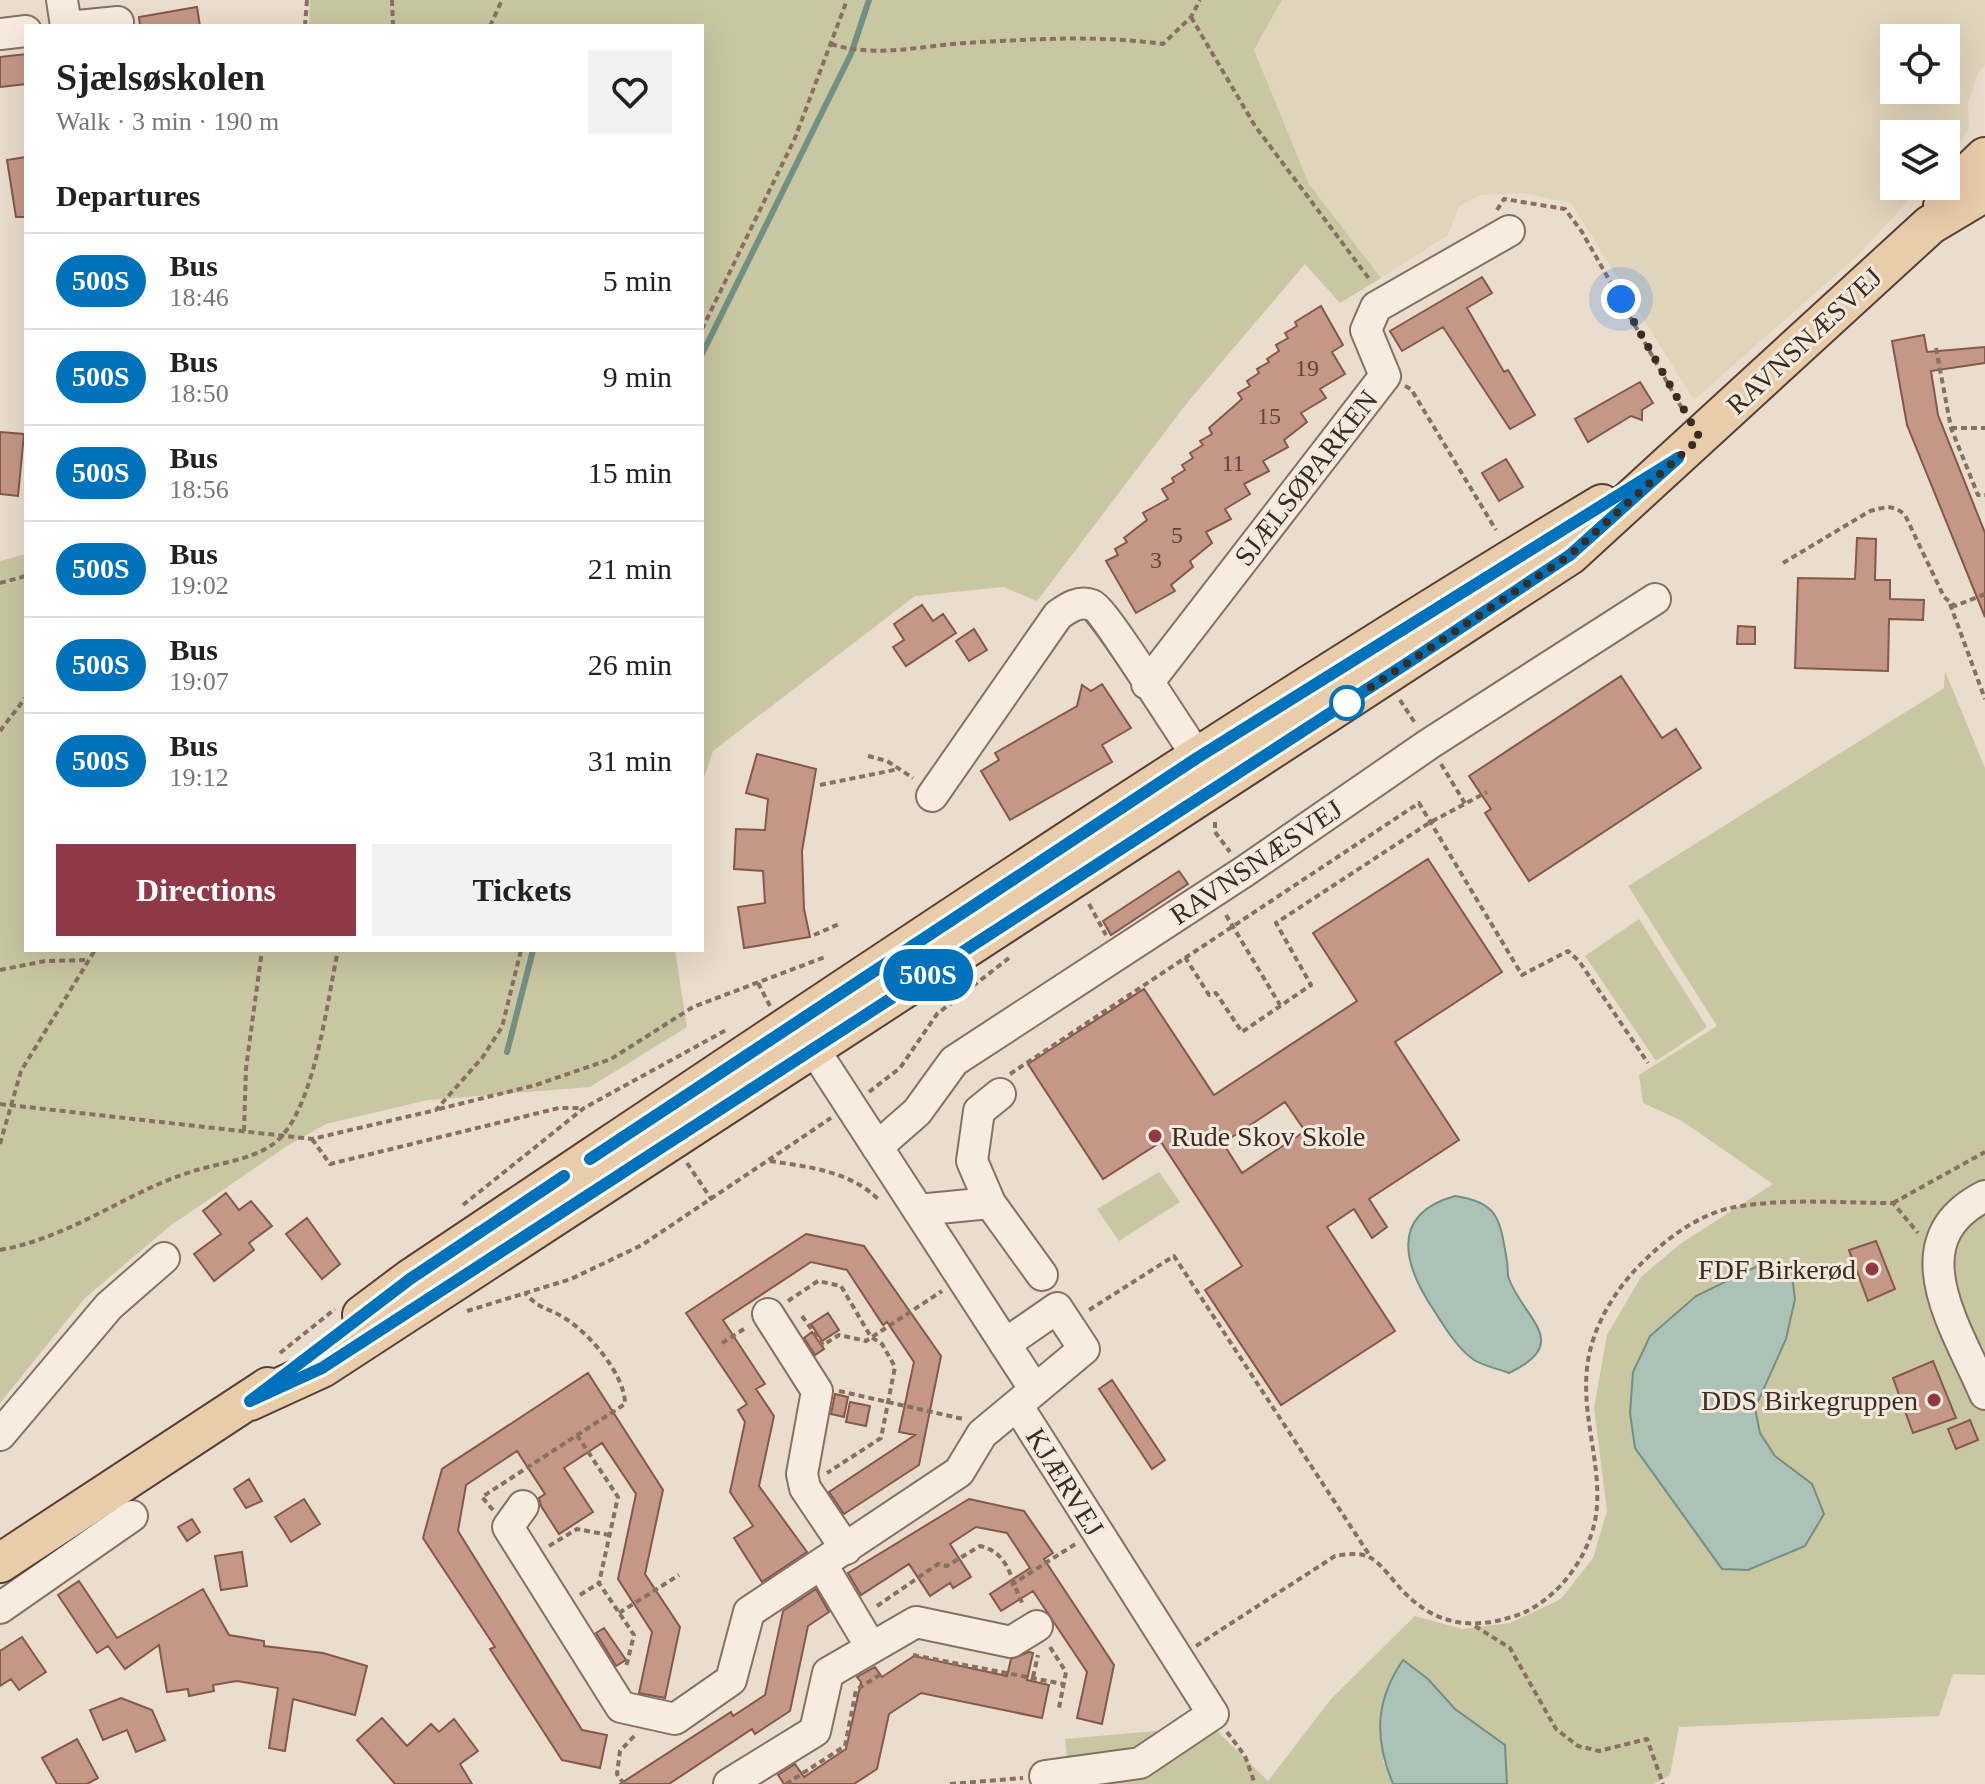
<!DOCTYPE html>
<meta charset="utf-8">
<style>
:root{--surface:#fff;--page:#f2f2f2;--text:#222;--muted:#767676;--line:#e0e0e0;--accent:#903846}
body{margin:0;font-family:Georgia,serif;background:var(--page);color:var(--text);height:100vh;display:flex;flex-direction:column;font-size:30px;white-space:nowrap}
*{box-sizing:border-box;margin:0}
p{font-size:26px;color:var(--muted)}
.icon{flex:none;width:44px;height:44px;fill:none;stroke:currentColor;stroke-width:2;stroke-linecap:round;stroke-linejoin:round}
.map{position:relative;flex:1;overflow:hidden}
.side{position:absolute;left:24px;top:24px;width:680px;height:928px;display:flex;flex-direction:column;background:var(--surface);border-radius:0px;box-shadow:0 8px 32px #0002}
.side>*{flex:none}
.badge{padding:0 16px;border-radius:26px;font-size:28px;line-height:52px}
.tools{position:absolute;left:1880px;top:24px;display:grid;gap:16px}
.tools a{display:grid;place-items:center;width:80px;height:80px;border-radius:0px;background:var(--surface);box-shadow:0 8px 32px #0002;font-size:40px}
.you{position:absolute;width:40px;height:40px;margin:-20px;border:6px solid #fff;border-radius:50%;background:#1a73e8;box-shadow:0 0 0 12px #1a73e833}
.map>.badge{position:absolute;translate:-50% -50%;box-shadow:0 0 0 4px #fff}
h2{padding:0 32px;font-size:30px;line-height:72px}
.round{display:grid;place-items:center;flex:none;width:84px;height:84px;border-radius:0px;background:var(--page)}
.overview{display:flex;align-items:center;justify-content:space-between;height:136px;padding:0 32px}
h1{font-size:38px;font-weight:700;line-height:60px}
.primary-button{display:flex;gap:16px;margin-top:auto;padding:16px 32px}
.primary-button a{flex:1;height:92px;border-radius:0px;background:var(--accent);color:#fff;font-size:32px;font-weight:700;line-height:92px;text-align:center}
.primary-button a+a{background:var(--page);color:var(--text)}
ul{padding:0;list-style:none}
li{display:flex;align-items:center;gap:24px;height:96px;padding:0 32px;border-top:2px solid var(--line)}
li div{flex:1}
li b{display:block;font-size:30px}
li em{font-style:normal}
li .badge{min-width:88px;font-weight:700;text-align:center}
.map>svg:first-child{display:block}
</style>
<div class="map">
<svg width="1985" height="1784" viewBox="0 0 1985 1784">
<rect width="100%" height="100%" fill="#ebddcd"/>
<path fill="#e0d4bb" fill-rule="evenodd" d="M1282 0H1985V66L1978 73 1968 103 1969 128 1954 153 1946 161V134H1894V186H1922L1856 257 1694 400 1571 203 1521 193 1479 195 1459 206 1448 235 1381 278 1309 184 1254 50ZM1894 38H1946V90H1894Z"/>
<path fill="#c9c7a1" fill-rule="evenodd" d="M310 0H1282L1254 50 1309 184 1381 278 1340 303 1305 264 1187 403 1037 601 1003 587 915 596 713 751 702 784V26H309Z
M26 554V950H675L687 1027 590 1087 428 1100 326 1124 287 1146 170 1226 85 1298 0 1403V561Z
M1945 671 1985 768V1675L1953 1674 1939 1716 1679 1727 1670 1775 1654 1784H1507L1505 1745 1455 1709 1428 1679 1383 1761 1393 1784H1070L1065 1739 1212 1726 1268 1781 1331 1699 1415 1616 1462 1629 1510 1623 1561 1599 1593 1558 1607 1511 1594 1408 1607 1335 1641 1277 1680 1244 1773 1184 1682 1121 1643 1103 1639 1075 1717 1026 1628 886 1944 688ZM1786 1340C1778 1358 1758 1389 1755 1408 1750 1442 1789 1466 1812 1484L1633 1372Z
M1639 919 1707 1027 1656 1061 1585 956Z
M1159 1172 1180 1202 1119 1241 1097 1209Z"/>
<path fill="#acc1b8" stroke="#738f84" stroke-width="2" d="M1455 1196C1499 1202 1500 1220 1507 1261 1508 1266 1507 1274 1509 1279 1524 1319 1573 1343 1509 1373 1498 1369 1484 1366 1474 1360 1459 1350 1445 1328 1435 1312 1405 1268 1387 1215 1455 1196Z
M1768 1261 1791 1268 1795 1299 1786 1339 1755 1408 1760 1433 1775 1456 1812 1484 1824 1514 1805 1546 1748 1570 1722 1569 1635 1448 1630 1413 1633 1372 1650 1336 1696 1296Z
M1403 1660 1428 1679 1455 1709 1505 1745 1507 1784H1393C1374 1738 1375 1701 1403 1660Z"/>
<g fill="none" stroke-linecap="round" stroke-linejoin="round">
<path stroke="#738f84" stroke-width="6" d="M702 354 851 54 869 0
M507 1052 533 950"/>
</g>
<path fill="#c59787" stroke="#84584a" stroke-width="2" fill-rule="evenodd" d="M197 7 200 26H140L139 17Z
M26 54V84L0 87V57Z
M26 157V217H16L7 160Z
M1482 277 1492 293 1467 308 1504 372 1508 370 1535 415 1510 429 1443 327 1402 351 1390 331Z
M1321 306 1343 345 1332 352 1345 374 1320 389 1326 398 1301 413 1307 422 1284 440 1288 447 1263 461 1269 471 1244 484 1250 494 1225 509 1231 519 1206 532 1212 543 1190 561 1193 567 1171 585 1175 591 1136 613 1106 561 1118 555 1115 549 1127 542 1124 538 1147 520 1143 513 1168 499 1162 489 1174 482 1172 478 1185 470 1182 465 1193 458 1190 453 1203 445 1200 441 1212 434 1209 428 1242 399 1238 393 1250 386 1247 381 1259 373 1257 369 1269 362 1267 359 1279 351 1276 345 1288 338 1285 333 1297 326 1295 322Z
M1924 335 1927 352 1985 347V363L1931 371 1938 415 1985 533V617L1907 425 1892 341Z
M1640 382 1653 403 1642 410V420L1631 416 1588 442 1575 419Z
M0 432 24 434 18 496 0 494Z
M1506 459 1523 487 1499 501 1482 473Z
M1857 538 1876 539 1875 580H1890V599L1924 600 1923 620 1889 619 1888 671 1795 668 1798 578 1855 579Z
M922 605 933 621 943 614 956 633 906 666 893 647 904 640 894 624Z
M1738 626 1755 627V644H1737Z
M974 629 987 650 969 661 956 641Z
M1621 676 1662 738 1676 729 1701 768 1529 881 1485 813 1491 809 1469 776Z
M1102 684 1131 728 1102 745 1112 762 1010 820 981 771 999 760 995 753 1077 706 1082 685 1091 691Z
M757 754 816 769 802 851 804 909 810 937 744 948 738 907 765 903 763 871 734 869 736 829 765 830 768 799 746 793Z
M1428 859 1502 972 1395 1042 1459 1140 1369 1199 1387 1227 1372 1238 1354 1209 1327 1227 1395 1331 1281 1405 1205 1290 1242 1266 1161 1142 1103 1179 1028 1064 1144 989 1214 1095 1357 1001 1313 933ZM1285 1102 1305 1131 1242 1173 1223 1143Z
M1179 871 1188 884 1111 935 1103 921Z
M226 1193 239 1210 251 1201 272 1226 249 1243 254 1250 214 1281 194 1254 221 1234 203 1211Z
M307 1218 340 1264 322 1279 286 1234Z
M806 1234 864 1246 941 1356 919 1465 844 1514 829 1492 915 1435 899 1432 914 1362 887 1322 883 1325 847 1270 811 1262 723 1320 765 1384 756 1389 774 1416 759 1486 807 1552 762 1582 734 1538 753 1526 730 1492 745 1422 738 1410 747 1404 686 1313Z
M1876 1241 1895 1289 1868 1301 1849 1250Z
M828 1313 839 1330 822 1341 811 1324Z
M812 1332 824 1349 815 1355 804 1338Z
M1933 1361 1956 1418 1913 1433 1893 1378Z
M588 1373 663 1490 645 1574 680 1627 665 1698 639 1693 652 1632 618 1579 636 1494 602 1443 564 1468 593 1512 559 1534 541 1506 539 1498 545 1494 517 1451 466 1485 458 1531 582 1730 607 1735 600 1768 562 1760 490 1649 495 1647 423 1538 442 1469Z
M1112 1380 1165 1460 1152 1469 1099 1389Z
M835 1394 848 1397 844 1417 831 1414Z
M850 1402 870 1406 866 1426 846 1422Z
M1970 1420 1978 1440 1956 1449 1948 1429Z
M249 1479 262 1501 246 1508 234 1489Z
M304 1499 320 1524 291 1542 275 1517Z
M969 1499 1024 1511 1053 1553 1044 1559 1114 1665 1102 1724 1077 1718 1087 1672 1033 1591 1001 1611 990 1594 1030 1568 1007 1533 976 1527 950 1544 971 1577 953 1588 950 1583 930 1596 909 1564 861 1595 848 1573Z
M192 1519 200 1532 187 1541 178 1527Z
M242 1552 247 1586 221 1590 215 1556Z
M79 1581 117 1638 203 1589 229 1635 264 1641V1646L323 1653 367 1666 355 1715 293 1699 285 1751 269 1748 278 1688 237 1681 213 1685 214 1691 189 1696 188 1689 167 1692 159 1645 125 1669 108 1646 97 1653 58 1595Z
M816 1589 829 1612 808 1626 790 1711 755 1734 752 1729 669 1784H620L731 1712 733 1716 765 1695 783 1611Z
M604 1628 626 1660 616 1666 596 1633Z
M22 1637 46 1672 19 1690 11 1679 0 1686V1651Z
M1029 1652 1033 1653 1027 1680 1049 1685 1042 1718 921 1693 889 1714 877 1769 854 1784H784L778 1775 795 1764 804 1777 846 1749 861 1682 857 1677 875 1667 882 1677 914 1656 1007 1676 1011 1659Z
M121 1698 152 1710 165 1740 136 1752 127 1730 103 1740 90 1710Z
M382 1718 407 1746 431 1724 439 1732 454 1719 478 1751 460 1764 472 1784H395L357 1740Z
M77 1739 98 1778 87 1784H57L42 1758Z"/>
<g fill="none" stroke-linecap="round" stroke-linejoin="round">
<defs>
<path id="minor" d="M62 0 66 26
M78 26 118 22
M0 34 26 31
M1147 684 1385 376 1366 330 1376 307 1509 231
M932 796 1058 615C1068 608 1079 600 1092 605 1105 610 1192 751 1210 775
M1000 1094 979 1111 972 1161 990 1203 1042 1275
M877 1147 917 1112 954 1061 1245 871 1429 744 1655 599
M1985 1196C1896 1241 1957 1328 1985 1394
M918 1210 990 1203
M768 1314 817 1391 802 1474 805 1488 846 1549
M1005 1344 1057 1308 1084 1349 1035 1390
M1017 1405 1213 1714 1140 1763 1045 1776
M0 1435 109 1306 164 1258
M523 1506 508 1527 621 1707 675 1719 731 1680 749 1612 959 1472 982 1434 1035 1390 802 1031
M822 1565 871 1647
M0 1608 132 1516
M729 1784 815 1731 828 1673 916 1622 1011 1642 1037 1626"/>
<path id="major" d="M1943 206 1959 182 1985 157
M362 1315 410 1279C804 1016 1196 748 1602 504
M250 1401 322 1368 1570 555 1930 225 1985 192
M0 1563 268 1387"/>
</defs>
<use href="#minor" stroke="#877062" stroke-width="34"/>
<use href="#major" stroke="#563f35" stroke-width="42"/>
<path stroke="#877062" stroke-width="4" stroke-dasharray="6 4" stroke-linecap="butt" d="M392 0 393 26
M1191 17 1255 126 1370 280
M305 26 307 0
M490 26 502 0
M831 44C875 58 920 46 965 43 1031 39 1098 35 1163 44L1191 17 1200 0
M1497 210 1504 199 1565 209 1582 232 1684 412
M702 329 795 138 847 0
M1936 348 1951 428 1978 495H1985
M1405 386 1411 389 1496 530
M1951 428H1985
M1783 563 1870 511C1885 507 1893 504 1905 515L1944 597 1955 606 1985 594
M0 583 26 576
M1950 604 1985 699
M1400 700 1415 723
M0 731 26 697
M868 756 887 761 913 778
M1441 764 1466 805
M820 785 899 769
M1215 822V832L1230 852
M1089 904 1106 935
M1226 915 1280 1005
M814 935 839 924
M1185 957 1209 995 1216 993 1242 1032 1311 985 1276 923 1429 823 1487 792
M0 970 45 961 89 960
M758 983 770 1006
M1010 1074 1419 803 1522 975 1568 951 1579 961 1648 1063
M869 1092 900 1068 937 1014 1009 958
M0 1104 312 1139 436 1110 482 1058 502 1027 521 950
M439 1109 536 1085 611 1059 693 1007 825 957
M244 1131 246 1068 262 950
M312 1139 330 1164 559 1108H582
M0 1144 21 1071 95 950
M770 1161C809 1167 851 1171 880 1201
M687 1163 712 1200
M1893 1203 1985 1152
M463 1205 584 1108 728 1029
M0 1250C76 1236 128 1190 197 1170 224 1162 263 1158 282 1136 316 1097 327 1002 338 950
M788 1301 818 1281 841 1286 871 1337 882 1344 895 1367 881 1438 827 1473
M1089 1310 1174 1256 1370 1556
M467 1311 571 1279 642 1245 831 1118
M802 1316 823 1345 839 1335 866 1341 942 1291
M722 1343 747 1327
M280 1353 335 1309
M839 1391 963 1419
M577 1435 618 1497 599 1583 634 1635 626 1667
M493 1510 482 1497 625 1404C625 1375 590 1334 566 1319 548 1307 541 1311 525 1293
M549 1546 577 1529 609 1535
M1011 1585 1077 1543
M580 1595 599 1583
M877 1606 938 1564 947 1566 980 1546C1011 1553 1010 1582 1024 1606
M619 1613 679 1575
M1475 1626 1510 1648 1556 1729 1578 1746 1599 1751 1647 1739 1663 1784
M1196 1646 1335 1556C1347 1554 1360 1552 1371 1558 1381 1564 1392 1579 1400 1588 1433 1624 1469 1631 1515 1616 1558 1602 1595 1551 1597 1505 1600 1457 1580 1411 1588 1361 1594 1322 1619 1284 1647 1258 1671 1235 1702 1213 1735 1207 1787 1198 1841 1203 1893 1203L1918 1233
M1050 1647 1066 1672 1059 1708
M913 1655 1063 1684
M1033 1677 1038 1655
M1227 1732 1245 1756 1255 1784
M624 1784 617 1774 620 1751 636 1734
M786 1784 845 1746 856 1690 881 1674
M950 1784 1023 1778"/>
<use href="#minor" stroke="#f6ecdf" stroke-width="30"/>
<use href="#major" stroke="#e9ccaa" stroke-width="38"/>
</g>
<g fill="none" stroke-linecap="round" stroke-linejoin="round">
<defs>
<path id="line" d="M564 1176 410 1279 250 1401 322 1368 1412 660 1570 555 1678 458 1197 758 590 1159"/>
</defs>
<use href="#line" stroke="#fff" stroke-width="18"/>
<use href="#line" stroke="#0072bc" stroke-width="12"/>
<path stroke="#3a2b23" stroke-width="8" stroke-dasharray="0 14.4" d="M1347 703 1570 555 1700 438 1621 299"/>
</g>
<circle fill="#fff" stroke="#0072bc" stroke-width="4" cx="1347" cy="703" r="16"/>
<g fill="#903846" stroke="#f3e9dc" stroke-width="3">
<circle cx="1155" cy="1136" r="8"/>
<circle cx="1872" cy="1269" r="8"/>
<circle cx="1934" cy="1400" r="8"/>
</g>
<g text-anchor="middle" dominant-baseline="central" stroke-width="6" stroke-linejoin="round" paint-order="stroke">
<g font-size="24" fill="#5d463c">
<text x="1307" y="368">19</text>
<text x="1269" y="416">15</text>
<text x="1233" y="463">11</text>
<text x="1177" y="535">5</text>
<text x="1156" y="560">3</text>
</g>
<g font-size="28" fill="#3a2b23" stroke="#f3e9dc">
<text transform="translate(1804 341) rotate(-43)">RAVNSNÆSVEJ</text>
<text transform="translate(1306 478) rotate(-52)">SJÆLSØPARKEN</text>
<text transform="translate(1256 862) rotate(-34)">RAVNSNÆSVEJ</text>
<text transform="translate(1065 1482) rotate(58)">KJÆRVEJ</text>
</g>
<g font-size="28" fill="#3a2b23" stroke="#f3e9dc" text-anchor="end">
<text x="1171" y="1136" text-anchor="start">Rude Skov Skole</text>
<text x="1856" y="1269">FDF Birkerød</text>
<text x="1918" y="1400">DDS Birkegruppen</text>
</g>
</g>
</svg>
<div class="tools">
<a><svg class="icon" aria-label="locate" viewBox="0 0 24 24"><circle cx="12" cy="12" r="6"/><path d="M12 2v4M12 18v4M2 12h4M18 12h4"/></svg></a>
<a><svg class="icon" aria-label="layers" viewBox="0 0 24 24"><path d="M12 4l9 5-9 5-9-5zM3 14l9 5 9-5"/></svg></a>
</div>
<div class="you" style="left:1621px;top:299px"></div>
<b class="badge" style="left:928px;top:975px;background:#0072bc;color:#fff">500S</b>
<section class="side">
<div class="overview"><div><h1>Sjælsøskolen</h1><p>Walk · 3 min · 190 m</p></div><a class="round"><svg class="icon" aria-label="heart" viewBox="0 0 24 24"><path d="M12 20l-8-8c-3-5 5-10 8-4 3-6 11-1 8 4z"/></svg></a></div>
<h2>Departures</h2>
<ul>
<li><span class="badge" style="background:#0072bc;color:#fff">500S</span><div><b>Bus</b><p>18:46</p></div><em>5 min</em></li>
<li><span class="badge" style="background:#0072bc;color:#fff">500S</span><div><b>Bus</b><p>18:50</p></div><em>9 min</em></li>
<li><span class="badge" style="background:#0072bc;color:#fff">500S</span><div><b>Bus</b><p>18:56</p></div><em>15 min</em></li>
<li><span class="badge" style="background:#0072bc;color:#fff">500S</span><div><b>Bus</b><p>19:02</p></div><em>21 min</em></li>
<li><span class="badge" style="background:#0072bc;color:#fff">500S</span><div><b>Bus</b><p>19:07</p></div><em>26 min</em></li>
<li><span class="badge" style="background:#0072bc;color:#fff">500S</span><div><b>Bus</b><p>19:12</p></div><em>31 min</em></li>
</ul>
<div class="primary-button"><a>Directions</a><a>Tickets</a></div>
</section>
</div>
